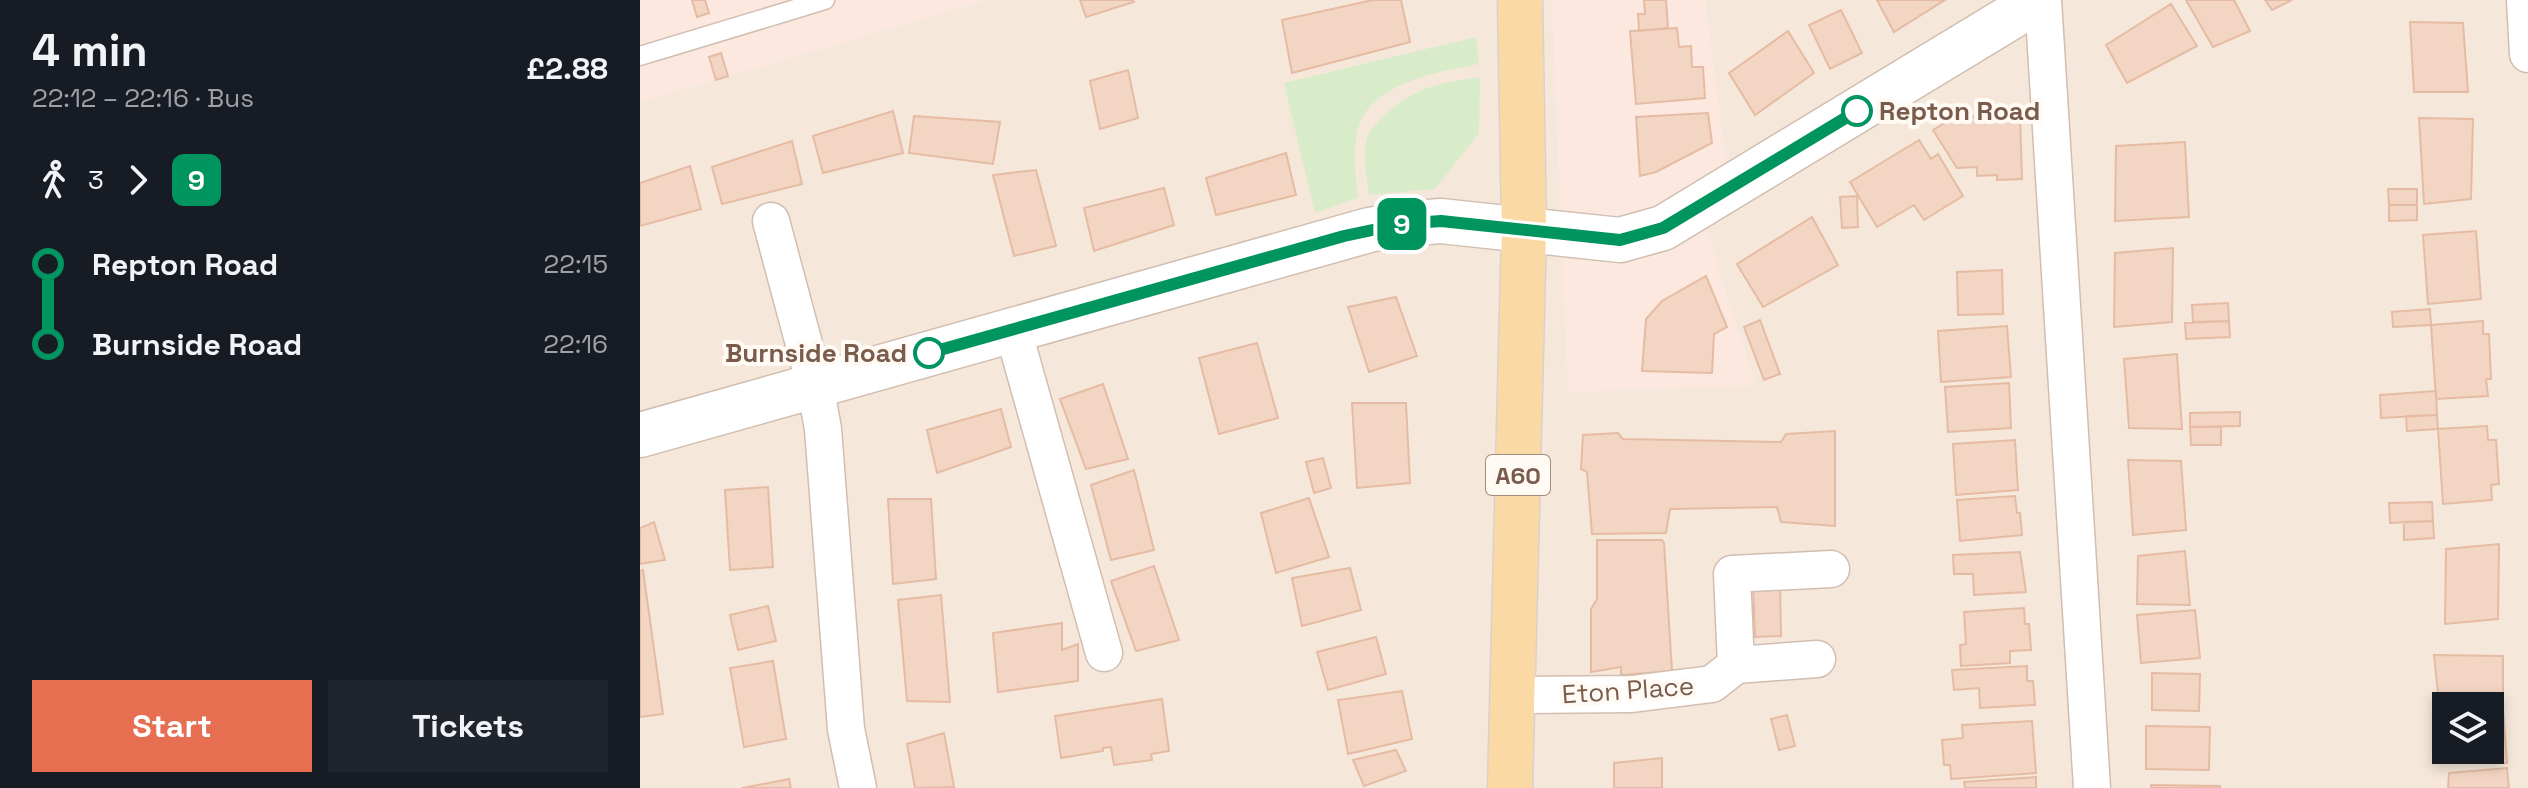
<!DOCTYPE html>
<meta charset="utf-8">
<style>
:root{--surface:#171b24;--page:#20242c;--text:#f1f3f6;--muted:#9ea1a6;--accent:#e76f51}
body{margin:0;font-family:"Space Grotesk",sans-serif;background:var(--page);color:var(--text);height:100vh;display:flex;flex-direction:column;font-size:30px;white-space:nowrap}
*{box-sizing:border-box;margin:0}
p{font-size:26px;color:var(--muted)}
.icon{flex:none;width:44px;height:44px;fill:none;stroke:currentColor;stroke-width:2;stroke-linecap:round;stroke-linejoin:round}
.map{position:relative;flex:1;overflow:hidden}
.panel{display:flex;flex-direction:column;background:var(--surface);width:640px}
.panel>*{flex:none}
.badge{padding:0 16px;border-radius:12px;font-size:28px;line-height:52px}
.fabs{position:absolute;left:1792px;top:692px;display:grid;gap:16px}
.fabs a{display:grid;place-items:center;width:72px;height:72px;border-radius:0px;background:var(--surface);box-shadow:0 4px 12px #0003;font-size:40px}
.map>.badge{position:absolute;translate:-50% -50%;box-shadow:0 0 0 4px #fff}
.legs{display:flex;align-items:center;gap:12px;height:88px;padding:0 32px;font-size:26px}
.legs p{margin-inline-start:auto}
.summary{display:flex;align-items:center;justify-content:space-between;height:136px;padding:0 32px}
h1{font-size:44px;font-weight:600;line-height:60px}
.primary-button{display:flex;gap:16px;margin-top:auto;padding:16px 32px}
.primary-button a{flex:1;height:92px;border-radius:0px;background:var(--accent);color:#fff;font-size:32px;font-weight:600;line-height:92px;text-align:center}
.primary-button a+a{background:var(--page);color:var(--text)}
ul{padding:0 32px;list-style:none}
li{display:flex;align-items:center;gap:28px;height:80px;font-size:30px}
li i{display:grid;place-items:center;width:12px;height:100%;margin:0 10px;background:currentColor}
li i::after{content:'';width:20px;height:20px;margin:-10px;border:6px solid;border-radius:50%;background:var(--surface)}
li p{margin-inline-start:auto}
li:first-child i{background:linear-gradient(#0000 50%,currentColor 0)}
li:last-child i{background:linear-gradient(currentColor 50%,#0000 0)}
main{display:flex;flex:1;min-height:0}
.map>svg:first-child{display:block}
</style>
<main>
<section class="panel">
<div class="summary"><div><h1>4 min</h1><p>22:12 – 22:16 · Bus</p></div><b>£2.88</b></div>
<div class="legs"><svg class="icon" aria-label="walk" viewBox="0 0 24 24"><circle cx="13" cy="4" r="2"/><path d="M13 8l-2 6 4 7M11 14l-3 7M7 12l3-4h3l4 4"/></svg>3<svg class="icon" aria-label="forward" viewBox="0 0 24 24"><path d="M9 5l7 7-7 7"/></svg><b class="badge" style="background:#00945e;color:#fff">9</b></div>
<ul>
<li><i style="color:#00945e"></i><b>Repton Road</b><p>22:15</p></li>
<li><i style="color:#00945e"></i><b>Burnside Road</b><p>22:16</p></li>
</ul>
<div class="primary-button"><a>Start</a><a>Tickets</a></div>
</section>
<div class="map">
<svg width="1888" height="788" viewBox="0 0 1888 788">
<rect width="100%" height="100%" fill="#fdf6ec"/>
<path fill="#f5e8da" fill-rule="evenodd" d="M0 0H1888V788H0ZM1806 706H1850V750H1806Z"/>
<path fill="#fde8e0" d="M0 0H347L0 102Z
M912 0H1065L1087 172 1055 193 1115 385 928 392Z"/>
<path fill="#d8ecc9" d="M836 37 839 64C799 72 731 82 718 129 712 152 716 175 718 198L675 213 644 83Z
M840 77 839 133 795 189 729 195C727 178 722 155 727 138 730 129 740 119 747 113 779 86 799 83 840 77Z"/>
<path fill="#f3d5c3" stroke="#e6bba3" stroke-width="2" d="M52 0H65L69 13 57 17Z
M440 0H493L494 2 446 17Z
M733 0H761L770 42 652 73 642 20Z
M1004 0H1026L1028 28 999 31 998 14H1005Z
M1237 0H1305L1254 32Z
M1546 0H1594L1610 31 1573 47Z
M1625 0H1652L1632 10Z
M1531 4 1557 46 1487 83 1466 45Z
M1201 10 1222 53 1190 69 1169 25Z
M1770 22 1823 23 1828 92H1774Z
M1037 28 1039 47 1051 46 1052 67H1063L1065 98 996 104 990 31Z
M1148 31 1174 73 1115 115 1089 73Z
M81 53 88 76 76 80 69 57Z
M488 70 498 118 460 129 450 81Z
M253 111 263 153 183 173 173 136Z
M1068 113 1072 143 1016 172 1000 176 996 117Z
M1380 115 1382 179 1357 180V175L1337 176V167L1317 168 1293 130 1315 117Z
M274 116 360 122 353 164 269 153Z
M1779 118 1833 119 1831 199 1784 204Z
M1279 140 1291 159 1298 154 1323 196 1284 220 1274 205 1237 227 1210 182Z
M152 141 162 184 82 204 72 167Z
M1545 142 1549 217 1475 221 1476 146Z
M646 153 656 195 576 215 566 178Z
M50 166 61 209 0 226V183Z
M396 170 416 246 374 256 353 175Z
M524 188 534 225 454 251 444 208Z
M1748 189H1777V205H1749Z
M1217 196 1218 227 1202 228 1200 197Z
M1749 205H1777V220L1749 221Z
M1172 217 1198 265 1123 307 1097 264Z
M1836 231 1841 299 1788 304 1783 235Z
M1533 248 1532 322 1474 327 1475 253Z
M1362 270 1363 314 1318 315 1317 272Z
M1066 276 1087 327 1074 334 1072 373 1002 371 1006 319 1022 301Z
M756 297 777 356 729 372 708 307Z
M1588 303 1589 321 1553 322 1552 305Z
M1790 309 1791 325 1753 327 1752 312Z
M1120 320 1140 374 1124 380 1104 327Z
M1589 321 1590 337 1546 339 1545 323Z
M1843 321V334H1849L1851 379H1846L1848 396 1796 399 1791 325Z
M1367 326 1371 377 1301 382 1298 331Z
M617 343 638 418 579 434 559 358Z
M1537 354 1542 429 1489 428 1484 359Z
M1369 383 1371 428 1308 432 1305 387Z
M463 384 488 459 446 469 420 399Z
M1796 391 1797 415 1741 418 1740 395Z
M712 403H766L770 483 717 488Z
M361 409 371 447 297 473 287 430Z
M1600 412V426L1550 427V413Z
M1797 415 1798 429 1767 431 1766 416Z
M1847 426 1848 440H1856L1859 484 1851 485 1852 500 1803 504 1798 429Z
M1550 427H1581V445H1551Z
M1195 431V526L1141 522 1137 507 1030 509 1026 533 952 534 947 472 941 469 943 435 978 433 983 439 1141 442 1146 434Z
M1375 440 1378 490 1316 495 1313 444Z
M683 458 691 488 674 493 666 462Z
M1488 460 1541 461 1546 530 1493 535Z
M494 470 514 550 471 560 451 485Z
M128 487 133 567 90 570 85 490Z
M1375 496 1377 513H1380L1382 535 1320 541 1317 500Z
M669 498 689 557 636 573 621 513Z
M248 499H291L296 579 253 584Z
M1792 502 1793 521 1750 523 1749 503Z
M1793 521 1794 538 1764 540V522Z
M14 522 25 560 0 564V528Z
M957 540H1022L1024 543 1032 671 981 675V667L951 672V609L957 599Z
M1859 544 1858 619 1805 624 1806 549Z
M1545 551 1550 605 1497 604 1498 556Z
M1380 552 1386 592 1334 595 1333 574H1314L1313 555Z
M514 566 539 640 496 651 471 581Z
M710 568 721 610 662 626 652 578Z
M3 570 23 714 0 717V571Z
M1140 583 1141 636 1115 637 1113 584Z
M301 595 310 702 267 701 258 600Z
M128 606 136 641 98 650 90 615Z
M1384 608 1385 624H1389L1391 650 1370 651V663L1321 666 1320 645 1326 644 1324 612Z
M1555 610 1560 658 1501 663 1497 615Z
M422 623V650L438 644V681L358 692 353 633Z
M736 637 746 674 688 690 677 652Z
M1794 655 1863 656V699L1799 703Z
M133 661 146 739 104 747 90 668Z
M1387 666V681H1393L1395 705 1340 708 1339 688 1314 690 1312 670Z
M1512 673 1560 674 1559 711 1512 710Z
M762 691 772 739 708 754 698 700Z
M522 699 529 751 511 754 512 760 474 765 471 747 463 748V751L421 758 415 716Z
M1863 709 1867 763 1804 762 1799 714 1806 713V750H1850V710Z
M1147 715 1155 746 1139 750 1131 719Z
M1392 721 1396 773 1311 779 1310 765H1304L1302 740 1323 738 1322 725Z
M1506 726 1570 727 1569 770 1506 769Z
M304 733 314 787 275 788 267 744Z
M756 750 766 771 724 786 713 760Z
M1022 758V788H974V763Z
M1867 768 1869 788H1808L1809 773Z
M1396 777V788H1325L1324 782Z
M149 779 151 788H102Z
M1511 785 1580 786V788H1511Z"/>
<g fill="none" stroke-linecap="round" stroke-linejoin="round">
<defs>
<path id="service" d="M0 56 185 0"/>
<path id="minor" d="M1403 0 1452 788
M1885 0 1888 54
M131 221 175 385 183 429 206 729 218 788
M373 330 464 653
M1096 665 1092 574 1191 569
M873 695 992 694 1072 684 1096 665 1177 659"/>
<path id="tertiary" d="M0 435 729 230 761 224 801 221 980 240 1023 228 1399 0"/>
<path id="primary" d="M870 788 884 230 880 0"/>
</defs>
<use href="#service" stroke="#d1beb0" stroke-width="21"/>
<use href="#minor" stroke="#d1beb0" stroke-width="39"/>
<use href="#tertiary" stroke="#d1beb0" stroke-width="47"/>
<use href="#primary" stroke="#dad1cd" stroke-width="47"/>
<use href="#service" stroke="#fff" stroke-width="18"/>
<use href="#minor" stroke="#fff" stroke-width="36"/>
<use href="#tertiary" stroke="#fff" stroke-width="44"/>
<use href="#primary" stroke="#fbd9a5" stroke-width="44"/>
</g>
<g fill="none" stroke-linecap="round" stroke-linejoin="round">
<defs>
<path id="line-1" d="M289 353 704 236 761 224 801 221 980 240 1023 228 1217 111"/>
</defs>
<use href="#line-1" stroke="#fff" stroke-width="18"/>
<use href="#line-1" stroke="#00945e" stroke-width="12"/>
</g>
<g fill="#fff" stroke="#00945e" stroke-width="4">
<circle cx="1217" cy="111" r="14"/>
<circle cx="289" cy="353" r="14"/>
</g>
<g text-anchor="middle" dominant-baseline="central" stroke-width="8" stroke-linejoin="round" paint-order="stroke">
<rect fill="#fffaf3" stroke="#a28b7f" stroke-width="2" x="846" y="455" width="64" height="40" rx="6"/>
<g font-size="24" font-weight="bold" fill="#7a5c4d">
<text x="878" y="475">A60</text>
</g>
<g font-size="26" font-weight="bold" fill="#7a5c4d" stroke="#fffaf3" text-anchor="start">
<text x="1239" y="111">Repton Road</text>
<text x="267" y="353" text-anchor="end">Burnside Road</text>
</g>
<g font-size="26" fill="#7a5c4d" stroke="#fffaf3">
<text transform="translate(988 690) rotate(-4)">Eton Place</text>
</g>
</g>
</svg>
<div class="fabs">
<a><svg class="icon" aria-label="layers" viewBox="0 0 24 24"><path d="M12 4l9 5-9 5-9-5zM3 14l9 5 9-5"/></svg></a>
</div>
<b class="badge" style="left:762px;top:224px;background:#00945e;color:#fff">9</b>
</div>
</main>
